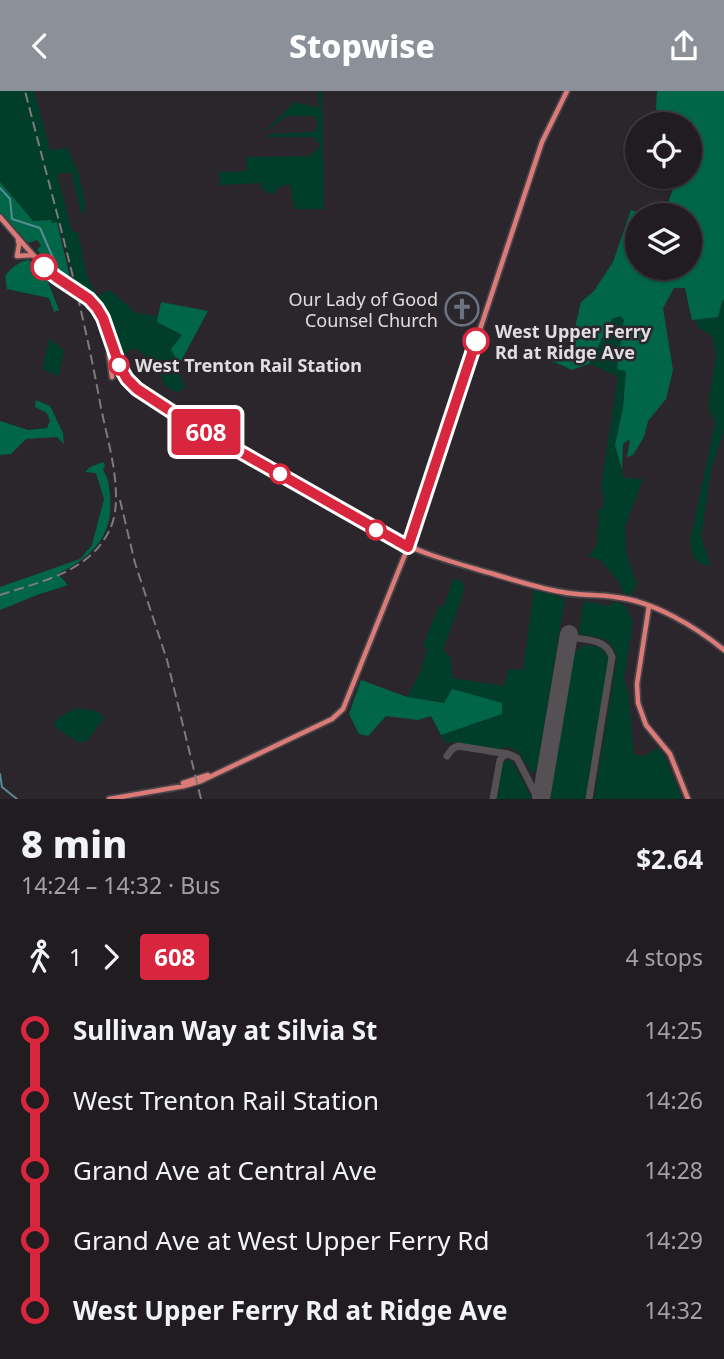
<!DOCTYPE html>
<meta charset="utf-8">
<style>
:root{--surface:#201c20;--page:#2d292d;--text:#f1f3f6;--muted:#a2a1a5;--line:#3d3a3e;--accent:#8c9099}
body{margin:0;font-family:"Noto Sans",sans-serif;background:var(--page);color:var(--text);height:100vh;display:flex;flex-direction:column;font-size:26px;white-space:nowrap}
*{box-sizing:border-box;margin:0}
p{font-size:23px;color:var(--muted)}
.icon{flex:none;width:38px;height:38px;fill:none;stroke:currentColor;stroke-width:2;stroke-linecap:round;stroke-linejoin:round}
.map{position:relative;height:708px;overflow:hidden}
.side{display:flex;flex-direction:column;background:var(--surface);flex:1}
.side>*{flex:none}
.badge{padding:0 14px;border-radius:5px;font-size:24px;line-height:46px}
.fabs{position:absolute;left:625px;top:21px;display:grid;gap:14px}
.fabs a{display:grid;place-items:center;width:77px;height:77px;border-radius:50%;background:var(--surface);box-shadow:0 2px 5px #0004,0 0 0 2px var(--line);font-size:35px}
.map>.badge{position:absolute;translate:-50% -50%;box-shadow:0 0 0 4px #fff}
.legs{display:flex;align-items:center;gap:10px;height:77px;padding:0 21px;font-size:23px}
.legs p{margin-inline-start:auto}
.headline{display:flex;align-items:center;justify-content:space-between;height:119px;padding:0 21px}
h1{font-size:38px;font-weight:800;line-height:52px}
ul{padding:0 21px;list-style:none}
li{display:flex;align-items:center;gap:24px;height:70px;font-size:26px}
li i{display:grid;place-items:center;width:10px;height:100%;margin:0 9px;background:currentColor}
li i::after{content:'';width:18px;height:18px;margin:-9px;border:5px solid;border-radius:50%;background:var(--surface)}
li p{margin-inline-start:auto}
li:first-child i{background:linear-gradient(#0000 50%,currentColor 0)}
li:last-child i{background:linear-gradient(currentColor 50%,#0000 0)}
header{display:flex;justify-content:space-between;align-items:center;height:91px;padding:0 21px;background:var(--accent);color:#fff;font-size:32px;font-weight:800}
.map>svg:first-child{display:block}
</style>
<header><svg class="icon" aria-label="back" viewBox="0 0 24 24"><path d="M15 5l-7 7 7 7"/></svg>Stopwise<svg class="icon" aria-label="share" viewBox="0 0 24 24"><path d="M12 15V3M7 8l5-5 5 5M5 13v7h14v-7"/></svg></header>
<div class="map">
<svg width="724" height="708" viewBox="0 0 724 708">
<rect width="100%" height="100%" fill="#2a262b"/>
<path fill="#003e2a" d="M0 0H34L50 59 67 57 79 84 86 118 82 123 71 81 57 83 72 141H78L87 186 97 205 110 199 136 222 158 225 157 231 182 244 171 258 179 274 181 287 185 296 177 302 164 294 160 279 139 259 131 258 122 265 112 244 115 243C105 218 97 207 75 192L59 131 52 132 51 129 33 130 0 91Z
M318 0H322L324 118H295L290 93 281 95 273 103 263 99 260 92 220 94 219 81 247 80 246 66 310 65 321 55 314 46H268L271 43 315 41 318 31 314 25H287L265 40 295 11 319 17Z
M724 209V339L711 379 701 446 711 475C694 473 693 466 690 451L715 332 708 316 716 265 712 245 697 235 696 228 718 226 722 210Z
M620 224 624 229 617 277 626 279 623 317 615 354 624 387 643 388 625 436 626 461 637 493 631 504 623 502 620 492 601 470 589 465 597 454 599 427 597 420 602 417 604 410 601 397 618 285 589 273 612 228Z
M50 247 64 260 59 285 42 278Z
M454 487 465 493 460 512 443 559 450 566 453 587 504 595 509 578 523 579 534 499 565 507 537 678 535 681 532 682 519 662 511 657 505 656 497 660 458 651 446 652 441 644 502 623V612H444L407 606 420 582 427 558 423 555 439 515H444Z
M584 510 609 515 615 511 625 514 633 531 624 586 629 607 634 664 645 665 657 657 664 664 682 708H594L617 567C611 544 598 547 578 543Z
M584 554 600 556 607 564 608 571 585 708H550L574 563 577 559Z
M79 617C87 619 100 618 104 627L87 650 79 652 56 637 53 633C59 626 69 619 79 617Z
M507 668 510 669 514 673 532 708H497L503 673Z"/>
<path fill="#016648" d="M657 0H724V209L722 210 718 226 692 229 685 197H674L663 217 673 279 666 308 648 330 644 346 633 364 627 366 630 348 623 353 622 379 615 354 623 317 626 280 617 278 624 229 620 225 612 228 589 273 572 279 552 270 553 263 565 261 571 253 581 211 594 200 613 171 631 119 647 124H637V177H690V124H664L677 86H690V33H665L664 19H656Z
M0 91 33 130 51 129 52 132 57 131 72 195 60 186 37 159 41 154 37 149 28 152 0 121Z
M29 169 47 188 59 219 54 221 49 207 7 198 5 185C11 177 19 170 29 169Z
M161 211 208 220 179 274 171 258 182 244 157 231Z
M36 309 50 315 63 342 64 353 57 346 26 348 11 363 0 364V330L28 339 47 337 50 330 47 322 35 316Z
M103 371 105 375 103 379C109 388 109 395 110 405 114 446 91 466 58 483L68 494 37 504 0 519V496L80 468 92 454 104 408 96 382 85 381 90 376Z
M361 589 407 606 444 612 452 598 502 612V623L441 644 431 625 418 629 386 625 368 645 359 643 349 623Z"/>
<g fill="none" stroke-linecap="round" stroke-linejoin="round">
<path stroke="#598c92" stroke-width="2" d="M0 97 10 108 12 128 40 137 57 176
M0 683 2 696 17 708"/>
<path stroke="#545054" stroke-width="7" d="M568 546C585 549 606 547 612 566L589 708
M447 665 452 658 458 655 508 663
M493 708 500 669 503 665 508 663 517 667 538 708"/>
<path stroke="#545054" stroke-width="18" d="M541 708 569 543"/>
<defs>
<path id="secondary" d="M0 126C22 151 43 179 72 197
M18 149 19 154 17 165 33 164
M81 202C116 227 106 271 136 297 162 319 194 334 223 351 278 383 334 414 390 446 421 463 456 472 490 482 514 489 538 497 562 501 580 505 598 503 615 506 653 510 696 536 724 559
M112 286 109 263 114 258
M649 515 637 593 638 612 646 634 670 663 688 708
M183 692 208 684
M109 708 184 695 201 690 332 628 343 618 408 456 542 51 567 0"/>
</defs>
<use href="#secondary" stroke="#474348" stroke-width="8"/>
<use href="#secondary" stroke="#db7a76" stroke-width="4.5"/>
<path stroke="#7d7a7e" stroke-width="2" stroke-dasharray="10 5" stroke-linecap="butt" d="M120 409 135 472 167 569 201 708
M0 504C39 491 87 482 108 442 114 432 116 418 116 406 116 376 107 346 101 317 82 210 52 105 25 0"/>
</g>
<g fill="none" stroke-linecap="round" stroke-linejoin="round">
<defs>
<path id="line-1" d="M44 176 56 186 89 208 97 217 103 227 120 276 127 288 137 298 186 330 408 456 476 250"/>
</defs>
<use href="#line-1" stroke="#fff" stroke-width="16"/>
<use href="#line-1" stroke="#d7263d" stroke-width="10"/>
</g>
<defs>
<symbol id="church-ring" viewBox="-11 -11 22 22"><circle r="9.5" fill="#2a262b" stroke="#6b7280" stroke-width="1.5"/><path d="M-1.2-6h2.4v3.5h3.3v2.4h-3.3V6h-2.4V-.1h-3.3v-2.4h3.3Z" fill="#6b7280"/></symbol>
</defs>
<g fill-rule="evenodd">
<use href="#church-ring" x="443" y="199" width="38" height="38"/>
</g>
<g fill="#fff" stroke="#d7263d" stroke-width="3.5">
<circle cx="44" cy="176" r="12"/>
<circle cx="476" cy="250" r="12"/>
<circle cx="119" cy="274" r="9"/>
<circle cx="280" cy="383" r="9"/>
<circle cx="376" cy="439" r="9"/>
</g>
<g text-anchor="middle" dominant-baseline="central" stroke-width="5" stroke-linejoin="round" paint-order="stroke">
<g font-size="18" fill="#e0dde0" stroke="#2a262b" text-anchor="end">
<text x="438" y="208">Our Lady of Good<tspan x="438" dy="21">Counsel Church</tspan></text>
</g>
<g font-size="18" font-weight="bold" fill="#e0dde0" stroke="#2a262b" text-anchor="start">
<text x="495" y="240">West Upper Ferry<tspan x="495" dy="21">Rd at Ridge Ave</tspan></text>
<text x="135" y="274">West Trenton Rail Station</text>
</g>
</g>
</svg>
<div class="fabs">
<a><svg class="icon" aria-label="locate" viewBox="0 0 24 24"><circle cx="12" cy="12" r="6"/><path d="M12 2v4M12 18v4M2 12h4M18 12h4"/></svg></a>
<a><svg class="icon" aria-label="layers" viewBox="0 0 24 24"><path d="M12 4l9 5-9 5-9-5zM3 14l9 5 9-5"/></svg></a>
</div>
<b class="badge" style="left:206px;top:341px;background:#d7263d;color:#fff">608</b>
</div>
<section class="side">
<div class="headline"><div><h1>8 min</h1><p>14:24 – 14:32 · Bus</p></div><b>$2.64</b></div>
<div class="legs"><svg class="icon" aria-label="walk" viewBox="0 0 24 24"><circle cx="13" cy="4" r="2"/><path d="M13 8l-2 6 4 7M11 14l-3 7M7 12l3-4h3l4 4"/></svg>1<svg class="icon" aria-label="forward" viewBox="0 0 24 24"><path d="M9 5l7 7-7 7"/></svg><b class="badge" style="background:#d7263d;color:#fff">608</b><p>4 stops</p></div>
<ul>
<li><i style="color:#d7263d"></i><b>Sullivan Way at Silvia St</b><p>14:25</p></li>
<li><i style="color:#d7263d"></i><span>West Trenton Rail Station</span><p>14:26</p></li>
<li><i style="color:#d7263d"></i><span>Grand Ave at Central Ave</span><p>14:28</p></li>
<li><i style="color:#d7263d"></i><span>Grand Ave at West Upper Ferry Rd</span><p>14:29</p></li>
<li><i style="color:#d7263d"></i><b>West Upper Ferry Rd at Ridge Ave</b><p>14:32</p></li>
</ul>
</section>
